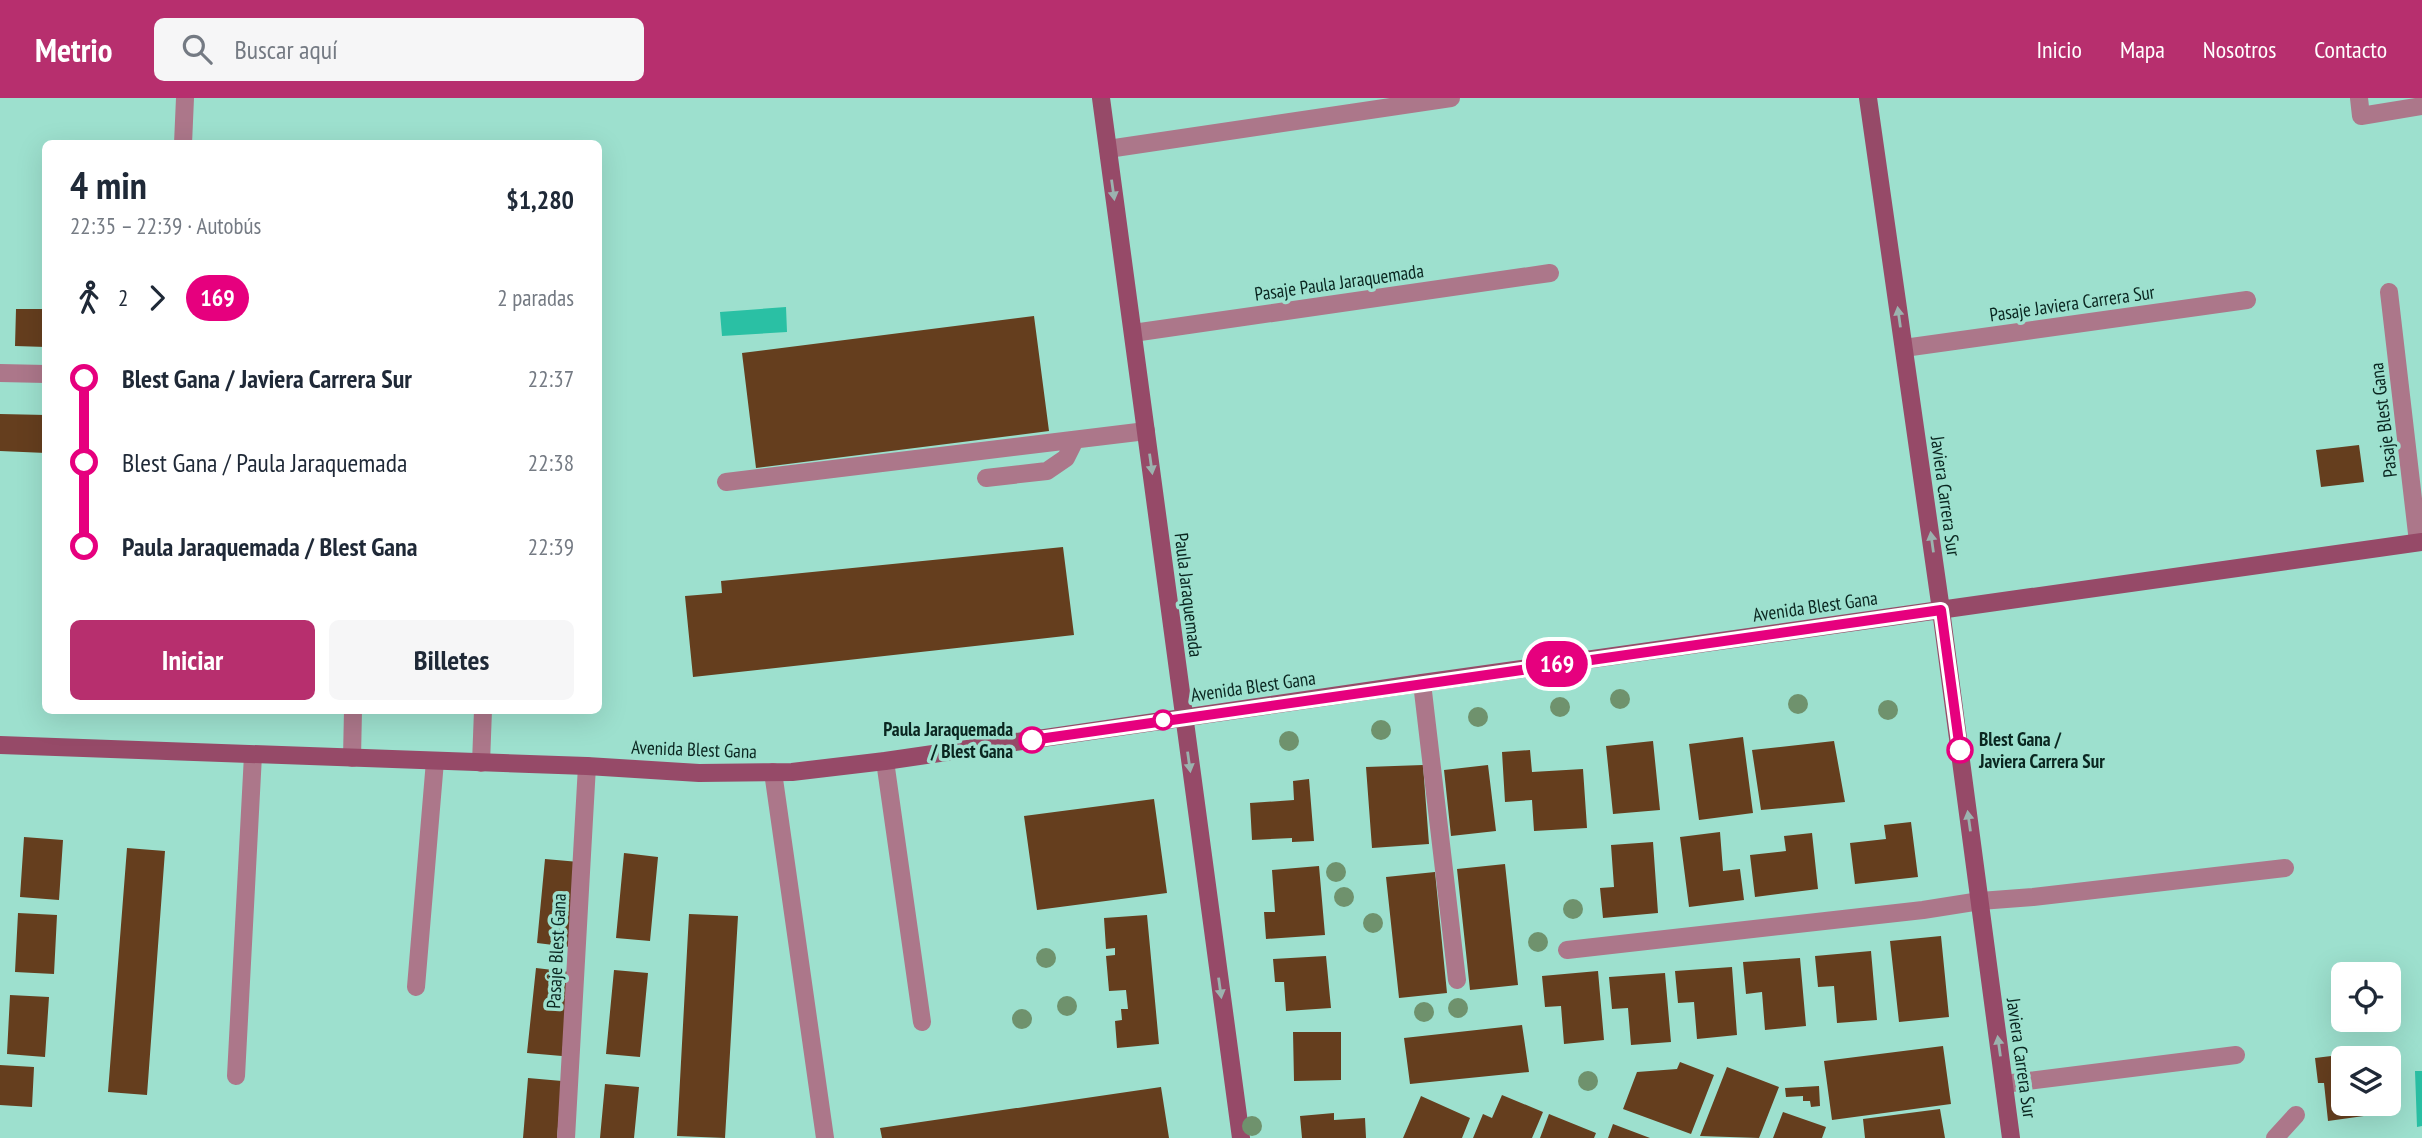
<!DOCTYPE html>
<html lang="es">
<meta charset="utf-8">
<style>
:root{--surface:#fff;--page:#f6f6f7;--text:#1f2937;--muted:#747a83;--accent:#b72f6e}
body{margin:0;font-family:"PT Sans Narrow",sans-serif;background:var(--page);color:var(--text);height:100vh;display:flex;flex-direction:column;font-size:26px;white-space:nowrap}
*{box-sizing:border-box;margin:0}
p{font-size:23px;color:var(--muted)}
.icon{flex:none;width:38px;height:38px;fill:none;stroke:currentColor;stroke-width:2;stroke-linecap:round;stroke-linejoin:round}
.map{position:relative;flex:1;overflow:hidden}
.panel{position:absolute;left:42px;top:42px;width:560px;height:574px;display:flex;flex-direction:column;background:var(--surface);border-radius:10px;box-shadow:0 7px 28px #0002}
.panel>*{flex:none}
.badge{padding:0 14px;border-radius:23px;font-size:24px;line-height:46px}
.fabs{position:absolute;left:2331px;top:864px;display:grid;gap:14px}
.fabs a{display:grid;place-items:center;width:70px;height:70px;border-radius:10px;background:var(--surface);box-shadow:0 7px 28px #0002;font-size:35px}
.map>.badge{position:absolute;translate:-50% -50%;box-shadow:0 0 0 4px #fff}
.legs{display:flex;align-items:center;gap:10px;height:77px;padding:0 28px;font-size:23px}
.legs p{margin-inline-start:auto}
.head{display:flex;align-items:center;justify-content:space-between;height:119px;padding:0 28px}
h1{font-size:38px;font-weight:700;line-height:52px}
.primary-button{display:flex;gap:14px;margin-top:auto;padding:14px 28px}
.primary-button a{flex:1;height:80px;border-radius:10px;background:var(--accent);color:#fff;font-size:28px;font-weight:700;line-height:80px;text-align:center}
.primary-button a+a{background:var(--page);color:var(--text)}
ul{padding:0 28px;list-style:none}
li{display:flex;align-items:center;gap:24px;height:84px;font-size:26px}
li i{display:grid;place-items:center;width:10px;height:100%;margin:0 9px;background:currentColor}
li i::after{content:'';width:18px;height:18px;margin:-9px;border:5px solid;border-radius:50%;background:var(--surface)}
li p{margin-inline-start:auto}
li:first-child i{background:linear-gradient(#0000 50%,currentColor 0)}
li:last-child i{background:linear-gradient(currentColor 50%,#0000 0)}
header{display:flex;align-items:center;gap:42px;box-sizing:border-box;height:98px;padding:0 35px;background:var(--accent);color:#fff}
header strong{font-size:33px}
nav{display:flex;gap:38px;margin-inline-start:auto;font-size:24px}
.search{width:490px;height:63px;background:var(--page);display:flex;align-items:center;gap:18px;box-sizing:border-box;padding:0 24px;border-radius:10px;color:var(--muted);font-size:26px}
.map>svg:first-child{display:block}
</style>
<header>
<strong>Metrio</strong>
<div class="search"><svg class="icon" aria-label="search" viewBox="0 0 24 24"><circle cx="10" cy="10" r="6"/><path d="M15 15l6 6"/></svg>Buscar aquí</div>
<nav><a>Inicio</a><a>Mapa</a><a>Nosotros</a><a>Contacto</a></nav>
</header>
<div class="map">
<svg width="2422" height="1040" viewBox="0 0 2422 1040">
<rect width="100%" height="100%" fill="#9de0ce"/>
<path fill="#2ac0a4" d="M786 209 787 234 722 238 720 214Z
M2415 973H2422V1028L2417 1029Z"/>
<path fill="#653e1e" d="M16 211H46V249L15 248Z
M1034 218 1049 333 756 370 742 255Z
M0 316 46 317V355L0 353Z
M2359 347 2364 384 2321 389 2316 352Z
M1063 449 1074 537 693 579 685 498 722 495 721 483Z
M1743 639 1753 715 1699 722 1689 646Z
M1653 643 1660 712 1613 716 1606 648Z
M1834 643 1845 704 1761 712 1752 652Z
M1530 652 1532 674 1583 671 1587 730 1534 733 1532 702 1505 704 1502 654Z
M1423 667 1429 746 1372 750 1366 669Z
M1488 667 1496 733 1451 738 1444 672Z
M1309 681 1314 743 1292 744V740L1252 742 1250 705 1294 702 1293 683Z
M1154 701 1167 795 1037 812 1024 718Z
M1911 724 1918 779 1855 786 1850 745 1886 741 1884 727Z
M1720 734 1723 773 1740 771 1744 802 1689 809 1680 739Z
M1812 735 1818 791 1755 799 1750 757 1786 753 1784 738Z
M24 739 63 742 59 802 20 799Z
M1653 744 1658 815 1603 820 1600 790 1614 789 1611 747Z
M127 750 165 753 147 997 108 994Z
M624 755 658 759 650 843 616 840Z
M545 761 579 764 570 849 537 845Z
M1505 766 1518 887 1470 892 1457 771Z
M1319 768 1325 837 1266 841 1264 814H1275L1272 772Z
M1435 774 1447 895 1399 900 1386 779Z
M18 815 57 817 54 876 15 874Z
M689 816 738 818 725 1040 677 1038Z
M1147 817 1159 946 1117 950 1115 923 1122 922 1121 911H1128L1126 892 1109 893 1106 858 1115 857V850L1106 851 1104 820Z
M1941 838 1949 919 1899 924 1890 843Z
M1871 853 1877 922 1837 925 1834 888 1818 889 1815 858Z
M1326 858 1331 910 1286 913 1284 884H1275L1273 861Z
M1800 860 1806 928 1765 932 1762 894 1746 896 1743 864Z
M1732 869 1737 937 1697 941 1694 904 1678 905 1675 873Z
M536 870 570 874 562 958 527 955Z
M614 872 648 875 640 959 606 956Z
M1598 873 1604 942 1564 946 1561 908 1545 909 1542 878Z
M1665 875 1671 944 1631 947 1628 910 1612 911 1609 879Z
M10 897 49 899 45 959 7 956Z
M1522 927 1529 974 1410 986 1404 940Z
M1293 934H1341V982L1294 983Z
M1943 948 1951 1006 1832 1022 1824 963Z
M2364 954V961H2343V1006H2370L2371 1017 2328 1023 2324 985H2318L2315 960Z
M1680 964 1714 977 1691 1036 1623 1011 1637 974 1677 971Z
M0 967 34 969 32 1009 0 1007Z
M1727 969 1779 989 1759 1040 1700 1038Z
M528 980 562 983 557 1040H523Z
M605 986 639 989 634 1040H600Z
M1819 988 1820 1008 1811 1009 1810 1003H1803V998L1786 999 1785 990Z
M1161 989 1169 1040H882L880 1030Z
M1502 997 1543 1014 1532 1040H1473L1483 1016 1492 1020Z
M1421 998 1470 1020 1462 1040H1403Z
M1940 1011 1945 1040H1865L1863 1021Z
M1783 1014 1826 1029 1822 1040H1773Z
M1334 1015V1022L1365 1020 1366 1040H1302L1300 1018Z
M1549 1016 1596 1035 1594 1040H1540Z
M1613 1026 1650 1040H1608Z"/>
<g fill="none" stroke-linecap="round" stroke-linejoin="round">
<path stroke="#ac778a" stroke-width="18" d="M183 46 185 0
M986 380 1047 373 1066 360 1075 342
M726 384 1146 333
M1422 585 1457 882
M352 660 353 612
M2004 986 2236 957"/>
<path stroke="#ac778a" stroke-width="18" d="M2359 0 2361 18 2422 8
M1108 51 1451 0
M2389 194 2418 444
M1133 235 1550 175
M1904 250 2247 202
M0 275 46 276
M885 663 922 924
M481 665 483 612
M773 674 825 1040
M1567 852 1923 812 1980 803 2033 799 2285 770
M416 889 435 663
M236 978 253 657
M566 1040 587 668
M2275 1040 2296 1017"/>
<path stroke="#964a68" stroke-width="18" d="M1101 0 1241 1040
M1868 0 1941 512 2011 1040
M0 647 587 668 699 675 792 674 885 663 1422 585 2422 444"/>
</g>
<g fill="#6f926d">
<circle cx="1620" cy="601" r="10"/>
<circle cx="1798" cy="606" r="10"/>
<circle cx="1560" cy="609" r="10"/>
<circle cx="1888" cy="612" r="10"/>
<circle cx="1478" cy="619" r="10"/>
<circle cx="1381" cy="632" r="10"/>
<circle cx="1289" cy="643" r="10"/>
<circle cx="1336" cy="774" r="10"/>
<circle cx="1344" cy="799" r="10"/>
<circle cx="1573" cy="811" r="10"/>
<circle cx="1373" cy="825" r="10"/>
<circle cx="1538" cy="844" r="10"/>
<circle cx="1046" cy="860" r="10"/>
<circle cx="1067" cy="908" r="10"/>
<circle cx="1458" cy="910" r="10"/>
<circle cx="1424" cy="914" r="10"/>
<circle cx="1022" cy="921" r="10"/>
<circle cx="1588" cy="983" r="10"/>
<circle cx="1252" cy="1028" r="10"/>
</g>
<defs><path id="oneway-solid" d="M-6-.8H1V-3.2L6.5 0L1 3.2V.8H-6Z" transform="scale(1.75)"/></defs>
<g fill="#9bb3af">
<use href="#oneway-solid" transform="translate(1113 92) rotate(82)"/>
<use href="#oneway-solid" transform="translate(1899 219) rotate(-98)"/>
<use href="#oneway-solid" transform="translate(1151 366) rotate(82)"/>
<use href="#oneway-solid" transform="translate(1932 444) rotate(-98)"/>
<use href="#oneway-solid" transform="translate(1189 664) rotate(82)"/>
<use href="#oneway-solid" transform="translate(1969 723) rotate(-98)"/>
<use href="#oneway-solid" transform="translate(1220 890) rotate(82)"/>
<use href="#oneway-solid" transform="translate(1999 948) rotate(-98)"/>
</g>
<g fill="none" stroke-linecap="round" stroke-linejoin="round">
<defs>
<path id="line-1" d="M1032 642 1941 512 1960 652"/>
</defs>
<use href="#line-1" stroke="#fff" stroke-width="16"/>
<use href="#line-1" stroke="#e6007e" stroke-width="10"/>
</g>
<g fill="#fff" stroke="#e6007e" stroke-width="3.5">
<circle cx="1163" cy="622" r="9"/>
<circle cx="1032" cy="642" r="12"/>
<circle cx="1960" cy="652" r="12"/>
</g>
<g text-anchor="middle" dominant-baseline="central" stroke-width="7" stroke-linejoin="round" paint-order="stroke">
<g font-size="19" fill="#0a2620" stroke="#9de0ce">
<text transform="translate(1339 184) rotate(-8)">Pasaje Paula Jaraquemada</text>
<text transform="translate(2072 205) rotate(-8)">Pasaje Javiera Carrera Sur</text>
<text transform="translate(2383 322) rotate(-97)">Pasaje Blest Gana</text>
<text transform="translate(1946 398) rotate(82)">Javiera Carrera Sur</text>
<text transform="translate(1189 497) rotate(83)">Paula Jaraquemada</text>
<text transform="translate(1815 508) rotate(-8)">Avenida Blest Gana</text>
<text transform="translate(1253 588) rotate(-8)">Avenida Blest Gana</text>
<text transform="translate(694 651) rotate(2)">Avenida Blest Gana</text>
<text transform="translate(556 853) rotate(-87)">Pasaje Blest Gana</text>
<text transform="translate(2022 960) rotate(82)">Javiera Carrera Sur</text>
</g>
<g font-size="19" font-weight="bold" fill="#0a2620" stroke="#9de0ce" text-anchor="end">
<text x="1013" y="631">Paula Jaraquemada<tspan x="1013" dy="22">/ Blest Gana</tspan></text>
<text x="1979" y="641" text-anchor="start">Blest Gana /<tspan x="1979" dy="22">Javiera Carrera Sur</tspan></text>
</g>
</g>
</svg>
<div class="fabs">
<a><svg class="icon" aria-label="locate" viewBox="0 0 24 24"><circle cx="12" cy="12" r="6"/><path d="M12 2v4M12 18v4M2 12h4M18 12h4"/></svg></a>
<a><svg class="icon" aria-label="layers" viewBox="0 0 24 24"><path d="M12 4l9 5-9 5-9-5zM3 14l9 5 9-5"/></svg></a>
</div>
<b class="badge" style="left:1557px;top:566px;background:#e6007e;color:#fff">169</b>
<section class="panel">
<div class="head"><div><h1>4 min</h1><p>22:35 – 22:39 · Autobús</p></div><b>$1,280</b></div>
<div class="legs"><svg class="icon" aria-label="walk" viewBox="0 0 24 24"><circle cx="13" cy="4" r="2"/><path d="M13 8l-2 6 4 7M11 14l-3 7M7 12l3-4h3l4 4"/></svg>2<svg class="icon" aria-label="forward" viewBox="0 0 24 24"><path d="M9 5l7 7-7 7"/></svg><b class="badge" style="background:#e6007e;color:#fff">169</b><p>2 paradas</p></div>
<ul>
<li><i style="color:#e6007e"></i><b>Blest Gana / Javiera Carrera Sur</b><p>22:37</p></li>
<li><i style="color:#e6007e"></i><span>Blest Gana / Paula Jaraquemada</span><p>22:38</p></li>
<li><i style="color:#e6007e"></i><b>Paula Jaraquemada / Blest Gana</b><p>22:39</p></li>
</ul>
<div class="primary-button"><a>Iniciar</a><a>Billetes</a></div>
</section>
</div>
